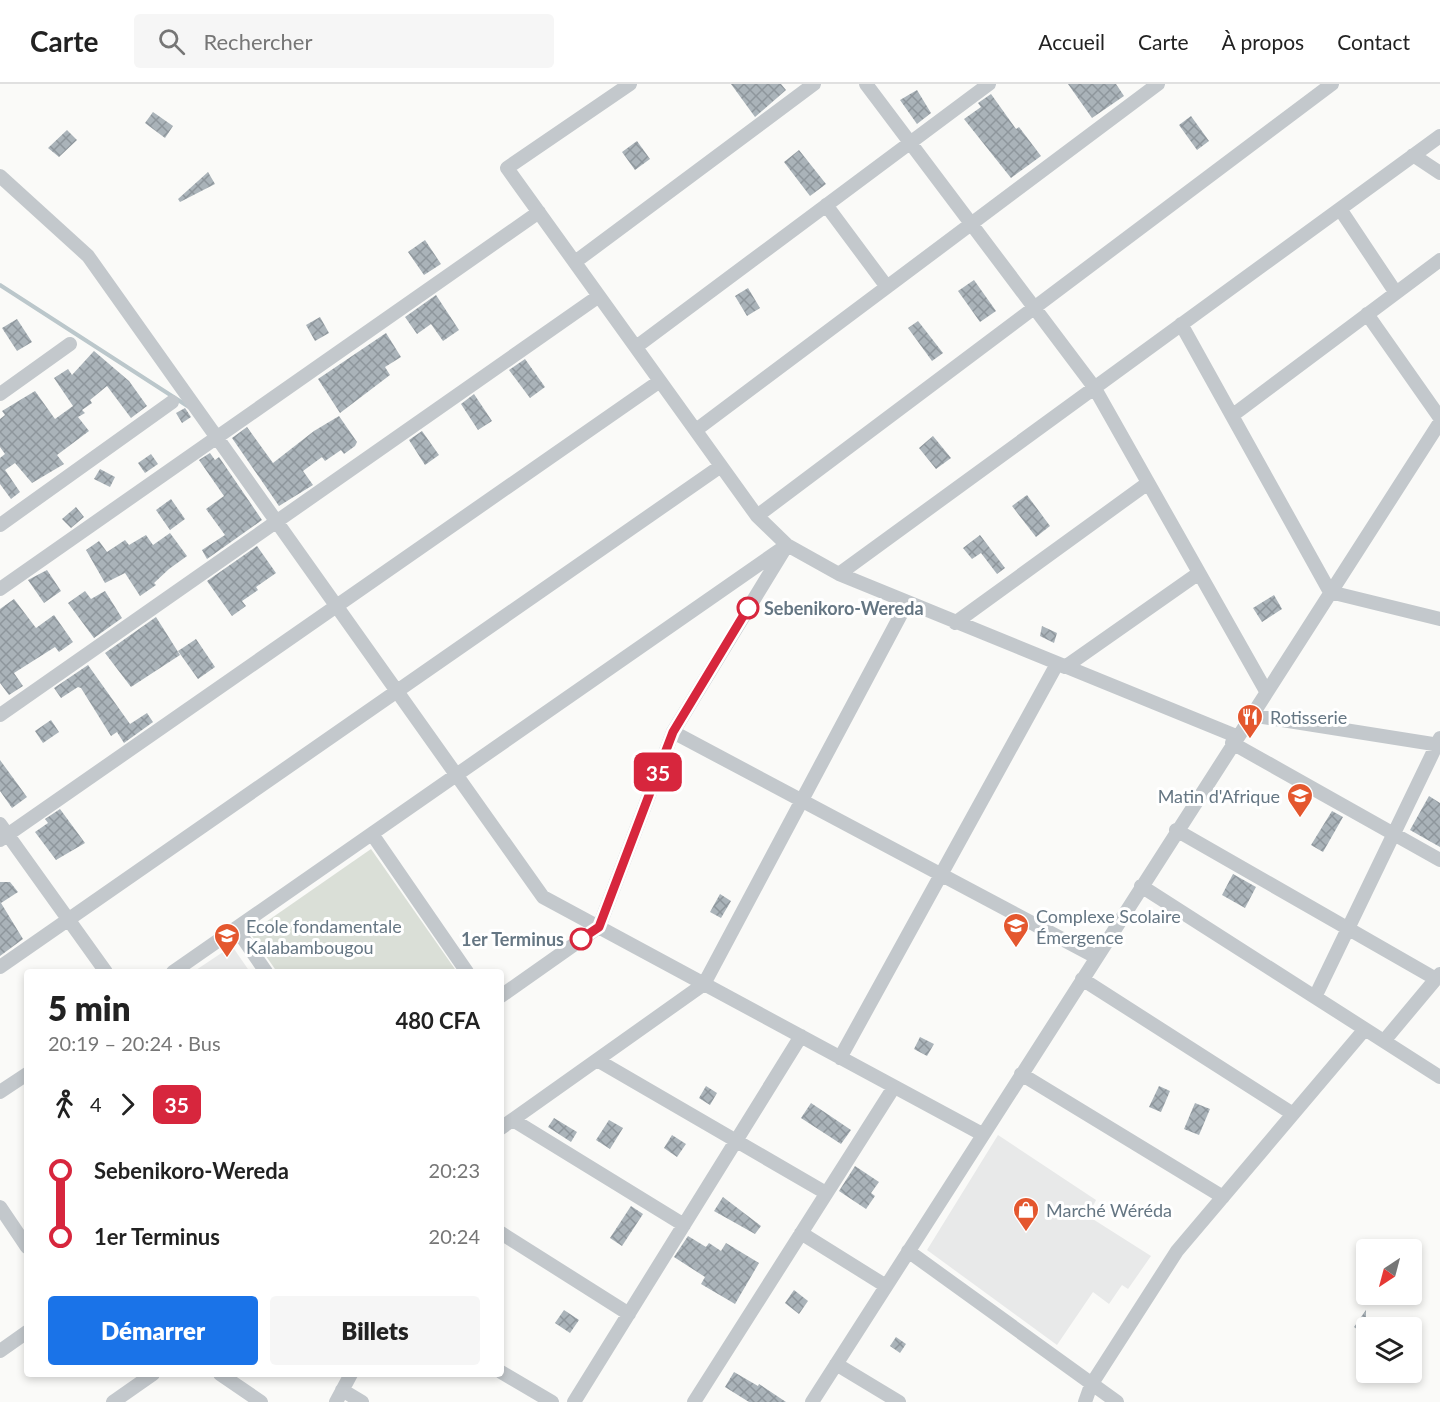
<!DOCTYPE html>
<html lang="fr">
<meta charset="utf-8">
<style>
:root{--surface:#fff;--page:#f6f6f6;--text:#222;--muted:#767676;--line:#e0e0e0;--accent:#1a73e8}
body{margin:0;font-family:Lato,sans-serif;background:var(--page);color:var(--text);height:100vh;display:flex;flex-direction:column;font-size:22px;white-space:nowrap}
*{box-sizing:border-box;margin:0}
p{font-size:20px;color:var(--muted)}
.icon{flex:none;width:33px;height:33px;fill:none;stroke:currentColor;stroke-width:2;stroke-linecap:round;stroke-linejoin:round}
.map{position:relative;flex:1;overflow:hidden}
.panel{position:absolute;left:24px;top:885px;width:480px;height:408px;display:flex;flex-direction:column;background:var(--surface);border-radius:6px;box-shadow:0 3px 9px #0003}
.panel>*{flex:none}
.badge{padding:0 12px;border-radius:9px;font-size:21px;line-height:39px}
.needle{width:39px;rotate:216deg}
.fabs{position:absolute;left:1356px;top:1155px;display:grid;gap:12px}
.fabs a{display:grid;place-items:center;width:66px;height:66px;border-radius:6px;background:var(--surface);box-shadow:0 3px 9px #0003;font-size:30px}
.map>.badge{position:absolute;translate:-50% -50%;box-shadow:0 0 0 3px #fff}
.legs{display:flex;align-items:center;gap:9px;height:66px;padding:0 24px;font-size:20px}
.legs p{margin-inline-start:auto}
.summary{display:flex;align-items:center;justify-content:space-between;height:102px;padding:0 24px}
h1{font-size:33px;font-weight:800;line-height:45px}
.cta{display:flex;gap:12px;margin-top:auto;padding:12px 24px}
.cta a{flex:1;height:69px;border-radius:6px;background:var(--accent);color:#fff;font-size:24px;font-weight:800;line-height:69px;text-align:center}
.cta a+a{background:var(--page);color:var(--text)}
ul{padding:0 24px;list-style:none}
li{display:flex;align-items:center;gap:21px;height:66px;font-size:22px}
li i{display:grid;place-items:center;width:9px;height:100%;margin:0 8px;background:currentColor}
li i::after{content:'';width:15px;height:15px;margin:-8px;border:4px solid;border-radius:50%;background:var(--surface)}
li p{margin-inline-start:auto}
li:first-child i{background:linear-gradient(#0000 50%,currentColor 0)}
li:last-child i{background:linear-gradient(currentColor 50%,#0000 0)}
header{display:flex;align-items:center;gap:36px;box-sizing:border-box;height:84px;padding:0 30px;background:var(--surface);border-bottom:2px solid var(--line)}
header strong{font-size:28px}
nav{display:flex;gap:33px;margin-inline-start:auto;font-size:21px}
.search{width:420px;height:54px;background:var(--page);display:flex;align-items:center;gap:15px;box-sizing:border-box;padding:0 21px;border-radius:6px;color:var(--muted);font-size:22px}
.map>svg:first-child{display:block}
</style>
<header>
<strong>Carte</strong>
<div class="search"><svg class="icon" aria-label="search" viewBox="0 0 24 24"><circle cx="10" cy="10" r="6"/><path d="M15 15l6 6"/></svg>Rechercher</div>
<nav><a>Accueil</a><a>Carte</a><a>À propos</a><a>Contact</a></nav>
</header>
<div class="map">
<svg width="1440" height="1318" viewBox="0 0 1440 1318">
<defs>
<pattern id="building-cross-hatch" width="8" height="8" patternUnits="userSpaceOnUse" patternTransform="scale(1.5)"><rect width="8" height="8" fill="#aab3b9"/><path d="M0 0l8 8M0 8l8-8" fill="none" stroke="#8e969c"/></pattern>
</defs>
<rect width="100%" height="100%" fill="#fafaf8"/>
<path fill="#e8e9e9" d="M232 862 250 888H193Z
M998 1051 1096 1116 1088 1132 1151 1172 1128 1205 1122 1201 1109 1220 1093 1208 1057 1261 927 1166Z"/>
<path fill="#dadfd7" d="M371 765 457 888H277L250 849Z"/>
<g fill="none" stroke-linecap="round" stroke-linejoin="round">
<path stroke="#bbc7cb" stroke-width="4" d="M0 201 189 323"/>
</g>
<path fill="url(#building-cross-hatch)" d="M731 0H781L786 6 755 33Z
M1068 0H1116L1124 12 1092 34Z
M917 6 931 29 917 40 900 16Z
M991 10 1016 45 1019 43 1041 72 1011 94 964 35 981 23 978 19Z
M153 28 173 42 165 54 145 39Z
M1191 32 1209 57 1197 66 1179 41Z
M67 46 77 56 59 73 48 64Z
M637 57 650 75 635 86 622 68Z
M799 66 826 100 810 112 784 78Z
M208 88 215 100 180 118 178 115Z
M425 156 441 180 424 191 408 168Z
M974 196 996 227 980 238 958 207Z
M748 204 760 224 747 232 735 212Z
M436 211 459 246 443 257 431 240 417 250 405 233Z
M320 233 329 249 315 257 306 241Z
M17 235 32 258 17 267 2 244Z
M918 237 943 269 932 277 908 244Z
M386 249 401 273 385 283 390 291 340 329 318 295Z
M94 267 129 297 147 322 131 334 107 302 90 316 92 319 82 326 85 329 78 333 89 347 57 371 64 380 32 399 15 379 5 386 20 408 11 415 0 400V374L5 370 0 363V335L5 331 2 327 35 307 55 335 73 322 54 294 68 285 72 291Z
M525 275 545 303 530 314 509 286Z
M474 310 492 337 478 346 461 320Z
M185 324 191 333 182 339 176 329Z
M339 332 357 358 355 362 344 370 341 366 325 377 322 373 303 387 313 401 279 422 232 354 247 343 273 379 314 347Z
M422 347 439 371 425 381 409 356Z
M933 352 951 374 936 385 919 364Z
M210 369 215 376 219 373 262 436 207 475 202 466 225 451 206 425 224 412 199 376Z
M151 370 158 380 145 389 138 379Z
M100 385 115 393 110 403 94 395Z
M1027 411 1050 442 1036 453 1012 422Z
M171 415 185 435 170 446 156 426Z
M76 423 84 433 71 444 62 435Z
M170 449 187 472 169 485 154 499 156 501 140 512 125 489 105 499 86 466 99 457 107 468 125 456 129 461 146 451 153 461Z
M980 451 1005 484 997 490 981 469 972 475 963 464Z
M257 462 276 489 256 503 258 506 242 517 246 522 232 532 207 497Z
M47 486 61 507 44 519 28 496Z
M85 507 91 515 105 507 122 534 94 554 68 519Z
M1274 511 1282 525 1262 538 1253 524Z
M14 515 36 544 54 531 73 558 59 568 55 563 14 589 23 602 9 611 0 599V525Z
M156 533 180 571 131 603 105 569Z
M1042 542 1057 549 1054 559 1040 552Z
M196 555 215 583 198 595 178 567Z
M88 581 130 640 147 629 153 638 124 659 117 648 111 652 81 604 78 603 61 614 54 604Z
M51 636 59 648 43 659 35 647Z
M0 676 27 713 12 724 0 707Z
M1429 712 1440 719V763L1410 746Z
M60 725 85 759 56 776 35 748 48 739 45 735Z
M1332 727 1343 733 1323 768 1311 761Z
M1233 790 1256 803 1245 824 1222 811Z
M0 798H10L18 808 1 819 23 855 0 872Z
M720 810 731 817 721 834 710 828Z
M920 953 934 960 927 972 914 965Z
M706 1002 717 1009 710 1021 699 1014Z
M1159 1002 1170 1007 1161 1028 1149 1023Z
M811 1019 851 1046 841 1060 801 1034Z
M1195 1019 1210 1025 1199 1051 1184 1045Z
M554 1034 577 1048 571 1058 548 1043Z
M609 1036 623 1044 610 1065 596 1056Z
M672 1051 686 1060 677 1073 664 1064Z
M855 1082 879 1098 871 1109 875 1112 866 1125 839 1107Z
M723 1113 761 1142 755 1150 714 1127Z
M631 1122 643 1130 622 1162 610 1154Z
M688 1152 706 1163 709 1159 721 1167 726 1159 759 1179 735 1220 701 1200 705 1193 674 1173Z
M794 1206 808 1217 799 1230 785 1219Z
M564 1226 579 1236 570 1249 555 1239Z
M1366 1226V1252L1354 1243Z
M896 1253 906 1260 900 1269 890 1262Z
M734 1288 758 1302 759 1300 786 1318H749L725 1303Z"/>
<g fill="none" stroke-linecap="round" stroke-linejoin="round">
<path stroke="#c3c8cc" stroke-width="14" d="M630 0 507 84 757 432 787 461 839 490 1236 652
M866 0 1094 303 1266 607
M1413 71 1440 89
M0 92 88 172 543 813 982 1050
M826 121 887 203
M1340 125 1396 209
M575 178 814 0
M1367 230 1440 334
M1181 240 1330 508 1440 535
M636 263 989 0
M0 310 70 260
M1233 331 1440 176
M696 346 1158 0
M757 432 1332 0
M0 441 172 318
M839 490 1440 52
M0 505 539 128
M955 539 1148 399
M1065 583 1199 489
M0 631 599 212
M1250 631 1440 661
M673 648 1096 873
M1232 659 1440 776
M0 740 106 888
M1176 746 1436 895
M372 750 467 888
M0 756 660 297
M1141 802 1440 993
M236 844 266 888
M0 883 721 382
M173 888 787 461
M1082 895 1293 1030
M501 912 599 843 673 648 784 466
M1315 913 1440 654
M1384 957 1440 890
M840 974 1057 580
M597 976 826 1109
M1021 990 1223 1113
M0 1008 27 990
M513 1036 684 1141
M501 1044 704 900 907 519
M0 1123 27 1163
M501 1149 629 1230
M801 1149 886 1202
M908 1167 1117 1318
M0 1267 27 1248
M836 1280 899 1318
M501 1288 552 1318
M220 1290 261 1318
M342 1306 362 1318
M113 1318 153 1290
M336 1318 351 1290
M574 1318 801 952
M694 1318 894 1003
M812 1318 1440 338
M1085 1318 1091 1301 1177 1167 1365 945"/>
</g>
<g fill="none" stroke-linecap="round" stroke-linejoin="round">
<defs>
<path id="line-1" d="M581 855 599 843 673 648 748 524"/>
</defs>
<use href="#line-1" stroke="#fff" stroke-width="14"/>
<use href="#line-1" stroke="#d7263d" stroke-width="9"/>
</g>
<defs>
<symbol id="restaurant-pin" viewBox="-11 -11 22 30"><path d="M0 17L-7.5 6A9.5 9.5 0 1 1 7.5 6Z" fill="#e4572e" stroke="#fff"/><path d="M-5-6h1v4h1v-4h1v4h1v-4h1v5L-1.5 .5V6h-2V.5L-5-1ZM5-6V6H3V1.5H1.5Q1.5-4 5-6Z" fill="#fff"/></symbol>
<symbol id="school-pin" viewBox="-11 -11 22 30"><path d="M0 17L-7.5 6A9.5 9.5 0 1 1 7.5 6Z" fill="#e4572e" stroke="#fff"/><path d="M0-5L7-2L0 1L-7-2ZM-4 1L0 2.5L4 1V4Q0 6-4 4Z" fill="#fff"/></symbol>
<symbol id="shop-pin" viewBox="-11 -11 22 30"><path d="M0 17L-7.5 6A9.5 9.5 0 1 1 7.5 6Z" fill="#e4572e" stroke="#fff"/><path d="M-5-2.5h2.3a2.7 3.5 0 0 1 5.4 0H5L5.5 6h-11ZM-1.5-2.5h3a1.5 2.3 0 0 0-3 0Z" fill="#fff"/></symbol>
</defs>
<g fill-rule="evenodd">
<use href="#restaurant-pin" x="1235" y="618" width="30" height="40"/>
<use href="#school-pin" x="1285" y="697" width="30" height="40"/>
<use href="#school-pin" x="1001" y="827" width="30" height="40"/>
<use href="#school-pin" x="212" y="837" width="30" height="40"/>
<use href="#shop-pin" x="1011" y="1111" width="30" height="40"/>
</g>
<g fill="#fff" stroke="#d7263d" stroke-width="3">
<circle cx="748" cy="524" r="10"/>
<circle cx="581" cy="855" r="10"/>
</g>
<g text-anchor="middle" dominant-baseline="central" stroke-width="6" stroke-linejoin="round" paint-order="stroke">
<g font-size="18" font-weight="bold" fill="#657683" stroke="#fff" text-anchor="start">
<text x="764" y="524">Sebenikoro-Wereda</text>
<text x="564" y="855" text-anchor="end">1er Terminus</text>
</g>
<g font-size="18" fill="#657683" stroke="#fff" text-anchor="start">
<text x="1270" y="633">Rotisserie</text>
<text x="1280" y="712" text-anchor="end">Matin d'Afrique</text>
<text x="1036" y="832">Complexe Scolaire<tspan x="1036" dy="21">Émergence</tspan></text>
<text x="246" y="842">Ecole fondamentale<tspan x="246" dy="21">Kalabambougou</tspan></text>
<text x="1046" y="1126">Marché Wéréda</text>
</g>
</g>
</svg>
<div class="fabs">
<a><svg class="needle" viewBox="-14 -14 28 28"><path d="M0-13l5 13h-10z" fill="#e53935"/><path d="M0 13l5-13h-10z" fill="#767676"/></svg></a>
<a><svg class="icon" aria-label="layers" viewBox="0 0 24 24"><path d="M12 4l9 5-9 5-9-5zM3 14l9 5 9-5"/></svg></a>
</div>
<b class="badge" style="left:658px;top:688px;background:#d7263d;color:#fff">35</b>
<section class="panel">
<div class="summary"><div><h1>5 min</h1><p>20:19 – 20:24 · Bus</p></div><b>480 CFA</b></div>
<div class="legs"><svg class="icon" aria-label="walk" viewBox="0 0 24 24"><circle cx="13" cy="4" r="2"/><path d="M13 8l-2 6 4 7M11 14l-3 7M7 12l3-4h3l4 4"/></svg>4<svg class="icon" aria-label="forward" viewBox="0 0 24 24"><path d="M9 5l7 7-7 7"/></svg><b class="badge" style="background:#d7263d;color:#fff">35</b></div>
<ul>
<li><i style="color:#d7263d"></i><b>Sebenikoro-Wereda</b><p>20:23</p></li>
<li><i style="color:#d7263d"></i><b>1er Terminus</b><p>20:24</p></li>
</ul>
<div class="cta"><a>Démarrer</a><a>Billets</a></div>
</section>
</div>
